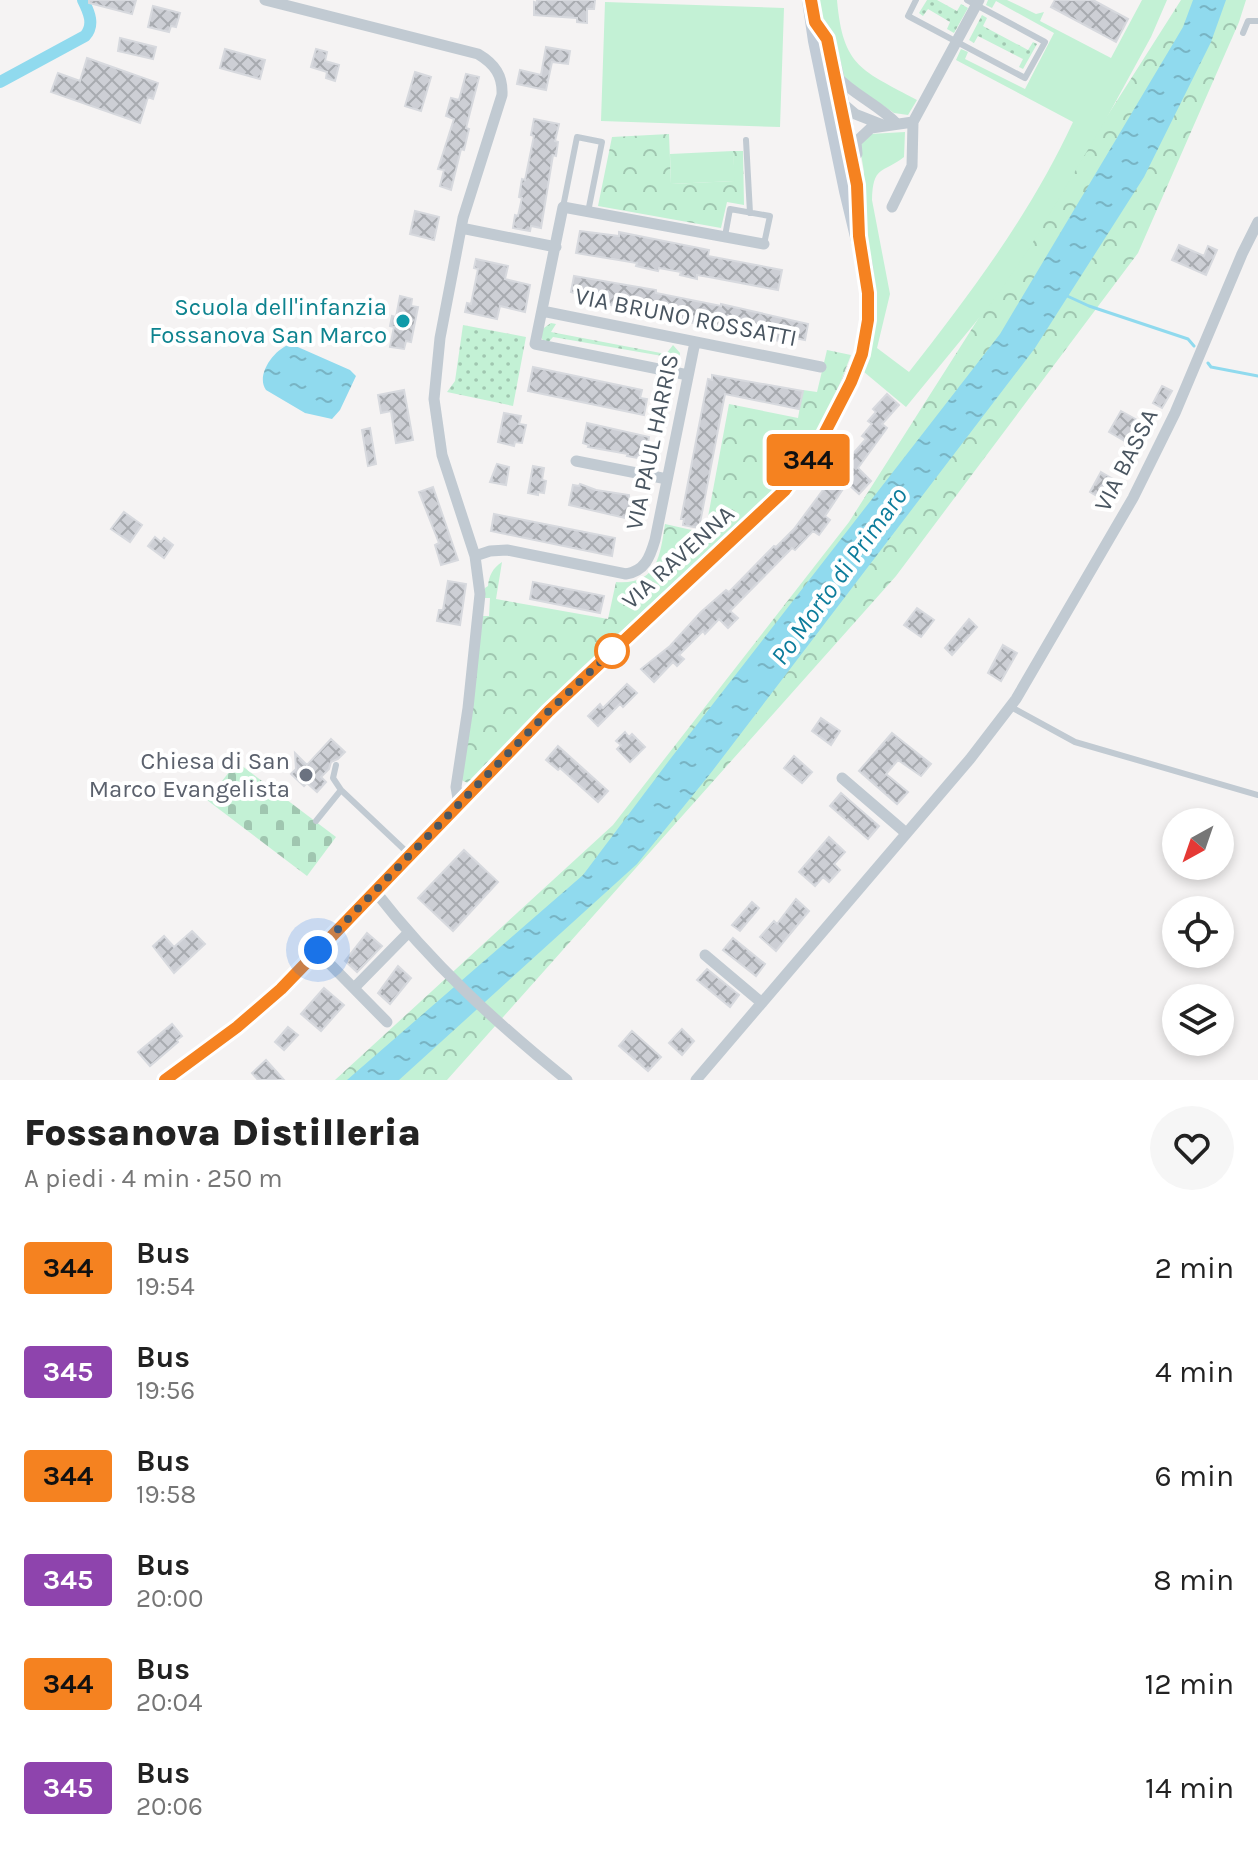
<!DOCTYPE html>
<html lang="it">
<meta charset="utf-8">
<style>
:root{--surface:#fff;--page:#f6f6f6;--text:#222;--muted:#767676}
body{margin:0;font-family:Karla,sans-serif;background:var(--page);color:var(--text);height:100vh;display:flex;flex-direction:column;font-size:30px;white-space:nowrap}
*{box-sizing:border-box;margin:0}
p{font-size:26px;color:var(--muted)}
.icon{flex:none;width:44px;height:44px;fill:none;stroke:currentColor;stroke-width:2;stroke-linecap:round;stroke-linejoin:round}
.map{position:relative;height:1080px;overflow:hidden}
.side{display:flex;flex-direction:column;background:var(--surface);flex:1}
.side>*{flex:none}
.badge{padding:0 16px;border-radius:6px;font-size:28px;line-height:52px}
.needle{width:52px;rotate:220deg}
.buttons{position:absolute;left:1162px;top:808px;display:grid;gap:16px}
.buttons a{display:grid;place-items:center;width:72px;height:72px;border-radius:50%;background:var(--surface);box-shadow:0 4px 12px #0003;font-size:40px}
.you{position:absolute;width:40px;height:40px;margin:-20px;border:6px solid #fff;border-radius:50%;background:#1a73e8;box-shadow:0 0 0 12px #1a73e833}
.map>.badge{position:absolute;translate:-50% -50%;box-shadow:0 0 0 4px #fff}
.round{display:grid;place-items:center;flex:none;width:84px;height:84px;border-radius:42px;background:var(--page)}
.head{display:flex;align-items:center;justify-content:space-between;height:136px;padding:0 24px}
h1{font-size:38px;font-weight:800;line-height:60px}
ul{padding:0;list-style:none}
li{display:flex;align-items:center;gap:24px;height:104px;padding:0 24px}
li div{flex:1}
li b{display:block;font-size:30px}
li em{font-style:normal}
li .badge{min-width:88px;font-weight:700;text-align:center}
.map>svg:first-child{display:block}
</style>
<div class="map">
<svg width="1258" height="1080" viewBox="0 0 1258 1080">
<defs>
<pattern id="grass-dots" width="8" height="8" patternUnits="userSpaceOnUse" patternTransform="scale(2)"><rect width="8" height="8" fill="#c3f1d5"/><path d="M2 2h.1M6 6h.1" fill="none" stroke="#a0c6b0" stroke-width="1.8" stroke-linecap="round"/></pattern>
<pattern id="forest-crowns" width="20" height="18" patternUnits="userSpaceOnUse" patternTransform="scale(2)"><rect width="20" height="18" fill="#c3f1d5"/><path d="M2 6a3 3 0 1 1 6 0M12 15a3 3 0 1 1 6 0" fill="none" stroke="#a0c6b0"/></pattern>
<pattern id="cemetery-stones" width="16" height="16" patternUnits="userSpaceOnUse" patternTransform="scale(2)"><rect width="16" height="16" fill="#c3f1d5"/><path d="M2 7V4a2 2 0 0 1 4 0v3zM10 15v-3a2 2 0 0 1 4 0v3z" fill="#a0c6b0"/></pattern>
<pattern id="water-ripples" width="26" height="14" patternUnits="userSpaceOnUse" patternTransform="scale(2)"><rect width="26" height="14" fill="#90daee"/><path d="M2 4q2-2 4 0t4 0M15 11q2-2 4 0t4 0" fill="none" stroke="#78b4c4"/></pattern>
<pattern id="building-cross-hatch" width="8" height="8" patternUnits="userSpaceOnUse" patternTransform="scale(2)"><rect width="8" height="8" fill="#cdcfd5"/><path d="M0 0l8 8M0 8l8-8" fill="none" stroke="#a8abb0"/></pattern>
</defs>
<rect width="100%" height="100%" fill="#f5f3f3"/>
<path fill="url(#grass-dots)" d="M927 0H937L957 11 961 4 968 8 954 33 947 29 950 22 928 9 923 16 919 13Z
M982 15 987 18 983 26 1028 50 1033 42 1037 44 1023 69 1019 67 1023 59 978 36 974 43 969 40Z
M551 323 556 324 551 332 666 354 673 345 680 353 679 360 669 367 662 365 668 357 553 337 547 344 542 339 541 330Z
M463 325 526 337 513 406 447 392 455 381Z"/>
<path fill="url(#forest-crowns)" d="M1181 0H1246L1239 22 1138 253 896 576 447 1080H335L613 825 849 522Z
M669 134 671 184 734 181 733 151H743L744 205 727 202 721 228 598 206 612 137Z
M827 350 851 355 832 404 817 433 776 488 576 673 471 784 463 781 460 777 483 616H489L490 598H485V588L488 586C489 575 493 568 502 562L496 599 608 619 616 582C657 585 660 557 665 524L705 533 729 404 798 418 803 390 817 392Z"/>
<path fill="url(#cemetery-stones)" d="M237 762 336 837 307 876 207 800Z"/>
<path fill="#c3f1d5" d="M818 0H837C843 68 862 70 917 100L908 115 894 113 851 84 842 75 822 21Z
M988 0H1007L1036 14 1044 12 1040 21 1111 58 1142 0H1167L1151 37 1105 121 1030 247 993 301 906 407 864 372 870 347 872 273 860 206 864 172 860 148 862 142 870 134 905 132 904 157C882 174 873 165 872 200L890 294 877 348 909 372C971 293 1031 213 1073 122L956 60 961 49 968 52 965 59 1025 89 1054 33 996 1 992 8 986 5Z
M605 2 784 8 780 127 601 121Z
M733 151 735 181 671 184 670 154Z"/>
<path fill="url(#water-ripples)" d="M1193 0H1226L1211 42 1144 177 1035 348 710 774 637 864 399 1080H347L583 875 671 758 1000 334 1183 27Z
M291 344 350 370 356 376 340 410 332 419 305 413 266 390C255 375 275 348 291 344Z"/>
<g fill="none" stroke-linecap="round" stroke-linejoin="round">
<path stroke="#90daee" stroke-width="3" d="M1065 295 1089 306 1188 339 1194 346
M1208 363 1211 367 1258 376"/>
<path stroke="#90daee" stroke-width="12" d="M0 82 85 36C95 25 89 12 83 0"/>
</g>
<path fill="url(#building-cross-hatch)" stroke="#d7d9de" stroke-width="2" d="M89 0H136L132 14 89 3Z
M537 0H595L594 9H587V23L577 22V18L534 15V2L537 3Z
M1055 0H1093L1128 19 1116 42 1051 7Z
M153 6 180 13 176 27 171 26 169 32 148 27Z
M120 38 156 47 153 59 118 51Z
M546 47 570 51 568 64 552 62 546 90 517 84 520 70 541 75Z
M225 49 265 60 260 79 220 68Z
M316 49 327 52 325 61 339 65 335 81 326 78 327 72 311 67Z
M87 58 158 83 153 99 148 97 140 123 51 92 58 73 80 81Z
M415 72 431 77 421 111 405 106Z
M466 74 479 77 466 128 469 129 464 150 461 149 451 190 440 186 444 170 438 169 454 119 446 116 451 98 459 100Z
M534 119 559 124 555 141 558 142 556 156 553 155 541 228 531 226 530 231 513 228 515 215 518 216 522 198 519 197 522 179 525 180 534 136 531 135Z
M415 211 439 217 434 240 410 234Z
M580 231 619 236V232L709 250 708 256 782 270 778 290 709 277 697 275V279L680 275 681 272 659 268 658 271 636 266 637 263 576 253Z
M1179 245 1204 256 1208 246 1217 250 1206 275 1172 260Z
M476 259 508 266 505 279 530 285 525 312 500 306 497 319 465 312 467 303 471 304 478 269 474 268Z
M574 276 656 290V293L721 306V304L808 324 805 340 795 338 793 344 766 338 767 332 748 329V332L706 323V326L639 310 576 299 577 294 571 292Z
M400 296 412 299 411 306 418 307 411 342 406 341 404 349 390 347 394 327 390 326 392 316 396 317Z
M533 367 642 390 640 398 647 399 644 415 528 391Z
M712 375 803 391 799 409 725 394 699 528 683 525 684 519H681L708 379 712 380Z
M1162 386 1172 391 1162 408 1153 403Z
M404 390 413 440 396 443 391 411 381 413 378 395Z
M887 394 899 405 882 424 887 428 858 468 871 481 859 494 847 483 825 516 830 520 819 535 813 531 795 550 792 548 730 611 738 618 728 628 719 619 705 634 703 631 679 655 684 659 677 666 673 662 654 682 641 669 670 646 701 612 726 590 729 592 774 546 776 547 794 529 835 474 866 439 862 436 872 424 868 421 876 412 873 409Z
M1121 411 1139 421 1132 432 1144 438 1135 455 1124 449 1128 443 1109 432Z
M504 413 521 416 519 424 526 425 522 443 515 442 514 446 498 442Z
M587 423 649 437 645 458 638 456V458L627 456 628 454 588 447 589 445 583 443Z
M370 428 376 464 368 466 362 430Z
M497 464 509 467 506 485 490 482Z
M533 466 544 468 542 480 546 481 544 493 538 492V495L528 493Z
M1101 472 1113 479 1102 499 1090 492Z
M580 484 596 490 629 495V498L635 499 630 519 569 505 573 485 579 486Z
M433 487 458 560 441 565 435 545 439 543 419 492Z
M124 512 142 525 130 542 111 529Z
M494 514 615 538 612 556 491 531Z
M155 537 161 542 164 538 173 545 164 558 148 546Z
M448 581 466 584 460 625 437 621 439 610H443Z
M533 582 604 596 600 613 530 599Z
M917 608 934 620 921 637 904 625Z
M969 619 977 627 952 655 945 648Z
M1003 645 1017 653 1001 681 988 673Z
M627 684 637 693 623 707 620 704 598 726 588 716 600 704 603 708Z
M821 718 840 731 831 745 812 731Z
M625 732 629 737 632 734 645 747 630 762 617 749 621 745 616 741Z
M892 733 931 764 921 776 898 760 886 774 908 792 897 804 859 771Z
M331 739 345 752 338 759 331 762 329 769 321 777 326 782 317 792 307 783 304 786 291 774 296 769 295 753 307 765Z
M558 746 608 791 598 802 560 768 558 770 546 760Z
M794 756 812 772 802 783 784 768Z
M841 793 879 826 868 839 830 806Z
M829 837 845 852 834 864 840 870 829 882 823 877 815 886 799 872Z
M464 850 498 882 453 931 418 898Z
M796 899 809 911 776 951 760 937 774 921 777 924Z
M752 902 759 908 740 931 732 925Z
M192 931 205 944 174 973 153 946 164 936 174 947Z
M367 933 382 946 357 972 345 961Z
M733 938 765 964 756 976 723 950Z
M398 966 411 978 390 1004 378 993Z
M707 969 739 995 730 1007 697 980Z
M324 988 344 1005 321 1031 301 1014Z
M172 1024 182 1036 177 1040 178 1042 150 1066 138 1052Z
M288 1027 298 1035 284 1050 275 1042Z
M682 1029 694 1041 682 1055 669 1043Z
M632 1031 661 1057 648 1071 619 1046Z
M266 1060 284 1080H258L252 1073Z"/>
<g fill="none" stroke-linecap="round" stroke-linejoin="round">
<path stroke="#c1cad2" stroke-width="6" d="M916 0 908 16 1025 78 1045 42 967 0
M1243 33 1248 21H1258
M746 140 750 213
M563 207 577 137 602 142 588 212
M725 236 730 209 770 216 764 244
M1011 707 1075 742 1258 795
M336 765 333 778 341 790 410 855
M316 821 341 790"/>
<path stroke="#c1cad2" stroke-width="11" d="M265 0 478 54C495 64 503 76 502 95L463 218 440 338 434 399 442 455 475 556 480 594 468 708 456 787 459 804
M836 76C854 95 879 105 897 124
M842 103 855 114 883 125
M857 154 856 142 871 128 913 122
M892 207 912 166 913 122 979 0
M461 228 556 247
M542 311 821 367
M688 375 535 344 563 207 764 244
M576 461 667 479
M475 556 490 551 507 550 626 574C645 571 650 557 655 540L695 342
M842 778 906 833
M375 891C431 963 496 1023 567 1080
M705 955 762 1003
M326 960 387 1022
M354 988 408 933
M696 1080 970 759 1016 699 1133 498 1175 413 1242 254 1258 222"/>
<path stroke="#c1cbd6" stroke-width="16" d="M816 23 827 39 836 76 857 185 858 209
M165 1080 237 1027 281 989 549 711 785 490 820 442 836 412 862 354 868 320V293L865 266 847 191 816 41 810 0"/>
</g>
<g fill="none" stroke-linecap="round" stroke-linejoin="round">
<defs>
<path id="line" d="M165 1080 237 1027 281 989 549 711 785 490 820 442 851 382 862 354 868 320V293L859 236 857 185 827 39 815 22 811 0"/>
</defs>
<use href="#line" stroke="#fff" stroke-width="18"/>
<use href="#line" stroke="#f58220" stroke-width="12"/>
<path stroke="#4a5661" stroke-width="8" stroke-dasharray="0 14.4" d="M318 950 549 711 612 651"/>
</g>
<circle fill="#0f9aa8" stroke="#fff" stroke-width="3" cx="403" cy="321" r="8"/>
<circle fill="#fff" stroke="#f58220" stroke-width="4" cx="612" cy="651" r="16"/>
<circle fill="#6b7280" stroke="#fff" stroke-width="3" cx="306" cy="775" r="8"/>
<g text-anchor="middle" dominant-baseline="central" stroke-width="8" stroke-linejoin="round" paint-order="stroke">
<g font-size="24" fill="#0d838f" stroke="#fff" text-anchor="end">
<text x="387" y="307">Scuola dell'infanzia<tspan x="387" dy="28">Fossanova San Marco</tspan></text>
</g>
<g font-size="24" fill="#4a5661" stroke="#fff">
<text transform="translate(686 317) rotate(11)">VIA BRUNO ROSSATTI</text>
<text transform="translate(652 442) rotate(-78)">VIA PAUL HARRIS</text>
<text transform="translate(1126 460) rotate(-63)">VIA BASSA</text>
<text transform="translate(678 557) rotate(-42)">VIA RAVENNA</text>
</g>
<g font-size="24" fill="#5b616d" stroke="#fff" text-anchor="end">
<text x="290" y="761">Chiesa di San<tspan x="290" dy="28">Marco Evangelista</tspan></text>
</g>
<g font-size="26" font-style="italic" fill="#0c7c9b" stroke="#fff">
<text transform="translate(839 576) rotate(-54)">Po Morto di Primaro</text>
</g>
</g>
</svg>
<div class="buttons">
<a><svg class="needle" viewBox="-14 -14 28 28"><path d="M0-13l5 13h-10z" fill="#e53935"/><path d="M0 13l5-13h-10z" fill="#767676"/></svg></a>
<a><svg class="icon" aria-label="locate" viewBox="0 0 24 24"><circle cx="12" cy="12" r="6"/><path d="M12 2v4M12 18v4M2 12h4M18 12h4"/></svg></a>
<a><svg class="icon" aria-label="layers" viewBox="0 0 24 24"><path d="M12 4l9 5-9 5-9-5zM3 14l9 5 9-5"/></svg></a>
</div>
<div class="you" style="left:318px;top:950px"></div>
<b class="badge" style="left:808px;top:460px;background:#f58220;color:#111">344</b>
</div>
<section class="side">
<div class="head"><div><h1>Fossanova Distilleria</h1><p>A piedi · 4 min · 250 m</p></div><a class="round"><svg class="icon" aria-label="heart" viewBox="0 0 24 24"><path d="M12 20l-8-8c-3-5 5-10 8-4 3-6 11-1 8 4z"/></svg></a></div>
<ul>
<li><span class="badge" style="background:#f58220;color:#111">344</span><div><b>Bus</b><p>19:54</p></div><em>2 min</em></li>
<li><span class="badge" style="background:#8e44ad;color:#fff">345</span><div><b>Bus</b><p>19:56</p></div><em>4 min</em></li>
<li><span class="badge" style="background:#f58220;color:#111">344</span><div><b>Bus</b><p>19:58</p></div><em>6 min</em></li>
<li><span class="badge" style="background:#8e44ad;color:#fff">345</span><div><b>Bus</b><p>20:00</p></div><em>8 min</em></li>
<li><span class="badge" style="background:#f58220;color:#111">344</span><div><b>Bus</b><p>20:04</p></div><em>12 min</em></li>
<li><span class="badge" style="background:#8e44ad;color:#fff">345</span><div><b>Bus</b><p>20:06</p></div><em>14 min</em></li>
</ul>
</section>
